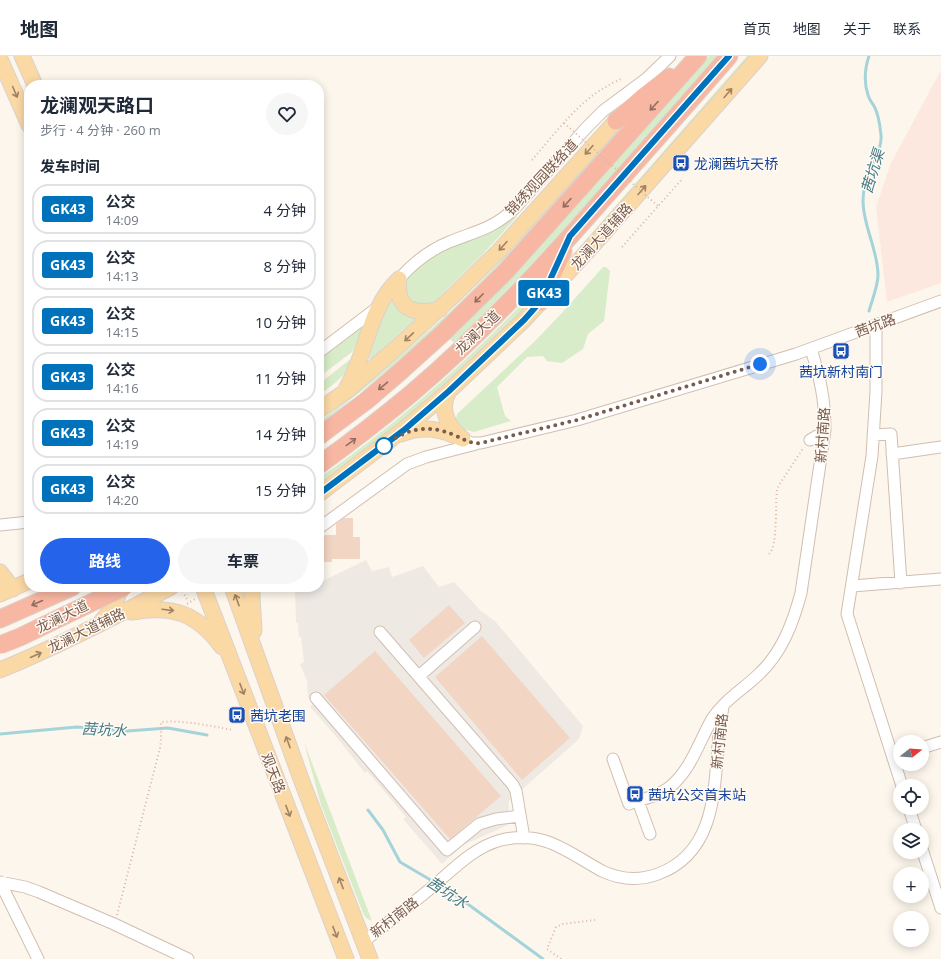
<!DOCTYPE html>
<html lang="zh">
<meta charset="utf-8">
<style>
:root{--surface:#fff;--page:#f6f6f7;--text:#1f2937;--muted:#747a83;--line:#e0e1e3;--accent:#2563eb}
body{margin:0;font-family:"Open Sans","Noto Sans SC",sans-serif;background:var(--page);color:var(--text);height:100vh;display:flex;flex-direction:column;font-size:15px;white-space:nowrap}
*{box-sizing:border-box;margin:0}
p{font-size:13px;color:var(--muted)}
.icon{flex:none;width:22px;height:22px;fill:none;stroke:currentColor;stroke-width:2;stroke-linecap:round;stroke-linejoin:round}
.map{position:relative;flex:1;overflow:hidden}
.sheet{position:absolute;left:24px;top:24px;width:300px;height:512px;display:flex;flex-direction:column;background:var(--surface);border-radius:16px;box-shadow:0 2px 10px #0003}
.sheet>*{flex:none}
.badge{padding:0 8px;border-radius:3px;font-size:14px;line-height:26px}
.needle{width:26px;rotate:73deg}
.tools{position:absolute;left:893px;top:679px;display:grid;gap:8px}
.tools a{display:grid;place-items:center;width:36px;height:36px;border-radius:50%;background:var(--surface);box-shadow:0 2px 10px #0003;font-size:20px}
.you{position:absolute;width:20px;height:20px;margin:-10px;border:3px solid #fff;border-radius:50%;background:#1a73e8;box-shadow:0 0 0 6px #1a73e833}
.map>.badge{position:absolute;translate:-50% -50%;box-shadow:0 0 0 2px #fff}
h2{padding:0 16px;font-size:15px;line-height:36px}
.round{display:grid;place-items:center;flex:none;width:42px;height:42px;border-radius:21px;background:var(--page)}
.head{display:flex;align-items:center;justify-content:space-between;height:68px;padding:0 16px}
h1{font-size:19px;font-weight:700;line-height:30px}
.action{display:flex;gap:8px;margin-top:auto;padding:8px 16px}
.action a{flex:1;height:46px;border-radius:24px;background:var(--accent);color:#fff;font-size:16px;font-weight:700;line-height:46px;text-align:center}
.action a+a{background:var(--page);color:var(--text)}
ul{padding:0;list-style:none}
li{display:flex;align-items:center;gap:12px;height:50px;margin:0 8px 6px;padding:0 8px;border:2px solid var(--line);border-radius:16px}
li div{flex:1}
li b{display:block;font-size:15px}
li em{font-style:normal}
li .badge{min-width:44px;font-weight:700;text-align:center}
header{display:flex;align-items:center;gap:24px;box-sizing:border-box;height:56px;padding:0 20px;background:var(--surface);border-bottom:1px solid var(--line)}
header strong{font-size:19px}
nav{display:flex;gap:22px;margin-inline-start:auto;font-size:14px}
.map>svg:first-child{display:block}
</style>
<header>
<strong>地图</strong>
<nav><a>首页</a><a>地图</a><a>关于</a><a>联系</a></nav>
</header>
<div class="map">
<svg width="941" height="903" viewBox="0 0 941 903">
<rect width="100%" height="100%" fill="#fdf6ec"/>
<path fill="#fde8e0" d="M941 14V227L887 246 876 151 890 109Z"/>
<path fill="#efe9e4" d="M366 504 372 515 389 511 392 521 423 510 439 531 454 526 481 555 495 565 583 670 579 683 509 745 508 769 463 789 442 808 403 763 406 761 367 715 365 717 335 679 310 651 313 648 308 641 307 625 300 608 304 606 301 581H299L298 567H296L295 531H319V523L321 526Z"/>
<path fill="#d8ecc9" d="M709 0H718C631 97 547 197 454 287L449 282 519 213Z
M747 0H754L561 214 584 186Z
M637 56C577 124 518 193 454 255 411 296 365 332 319 369V366C381 318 441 267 496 210 544 160 585 103 637 56Z
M518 157 516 162 482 199 433 247 426 251 408 245 404 227C421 196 461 191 490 176 500 172 509 164 518 157Z
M603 211H606L610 215 604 265 588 278 583 293 562 307 547 305 543 300 527 301 497 331 505 360 511 365 474 376 464 373 455 366 457 358 534 286 560 259Z
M548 220 536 240 513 267 432 343 319 427V422C403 364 479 295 548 220Z
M393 238 420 259 370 304 369 303 381 262Z
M361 272 363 274 352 296 319 321V304Z
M357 298C346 320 338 325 319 339V328Z
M304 686 372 865 366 862 363 857 321 749Z"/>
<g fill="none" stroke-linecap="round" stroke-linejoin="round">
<path stroke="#a5d3da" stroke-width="3" d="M869 255C872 244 878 230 878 219 878 194 863 170 863 145 863 134 867 120 872 110 876 99 882 91 881 79 880 70 879 60 875 52 873 47 869 44 868 39 864 27 865 12 869 0
M0 678 77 671 127 675 168 672 207 679
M368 754 383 774 400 806 434 826
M439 829 454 838 543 903"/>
</g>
<path fill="#f3d5c3" d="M344 462H353V481H360V503H332V506H319V479H336V468Z
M449 549 465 567 424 602 409 584Z
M482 580 570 682 522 724 435 621Z
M375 595 501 740 450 783 324 639Z"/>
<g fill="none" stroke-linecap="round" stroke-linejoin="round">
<defs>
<path id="minor" d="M399 223C413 207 430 194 449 186 476 175 493 173 515 152L587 71 603 55 646 23 670 0
M876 269V335L872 400 847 558 902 730
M319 296 377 252
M873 379 891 378 901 527
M463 383 471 387H481L577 364 796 298 941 245
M810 384 817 380 824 379
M892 398 941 391
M0 469 29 466
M319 472 407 408 426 401 476 388
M852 530 941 523
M380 576 513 729 516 735 524 782
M419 620 475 571
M316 642 447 794 479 768 496 763 520 760
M922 692 941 686
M613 703 629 748C642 743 660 740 671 730 691 713 699 686 712 663 724 644 744 633 760 617 782 596 793 567 801 537L825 374C825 342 820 322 811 293
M638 745 650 778
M909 752 916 774
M922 793 941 852
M0 826 25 831 39 836 114 868 188 903
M0 826 38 903
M363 886C384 870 404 854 425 837 449 818 471 792 501 784 545 774 567 796 602 815 621 824 639 825 658 818 718 796 714 729 719 677 720 668 722 659 723 650"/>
<path id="major" d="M22 0 35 29
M0 3 29 69
M399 223C395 253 414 260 440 253
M347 331C367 298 369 250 399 223
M449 335C439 351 447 371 461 381
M319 354 349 333 403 286 454 239 499 195 616 65
M401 378C425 369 440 373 463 383
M319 438 403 374 449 335 524 264 595 187 760 0
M0 516 13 533
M203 531 346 903
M232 531 301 723 370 903
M252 531V540L254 575
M0 538 29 525
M132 556C173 549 197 557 222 591
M101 566C110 556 118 545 120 531
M0 614C59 590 115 561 171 531"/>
<path id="highway" d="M616 65 642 42 669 21
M540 246 563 195
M319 380 366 345 402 314 443 277 506 215 698 0
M319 409C351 386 382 362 412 337 485 275 549 205 611 134 651 89 690 45 729 0
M0 563 72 531"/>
</defs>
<use href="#minor" stroke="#d1beb0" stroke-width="13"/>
<use href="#major" stroke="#dad1cd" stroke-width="17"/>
<use href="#highway" stroke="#dad1cd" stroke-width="19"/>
<path stroke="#d9b8a5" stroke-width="2" stroke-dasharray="1 3" stroke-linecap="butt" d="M532 104C552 81 571 55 596 37 605 31 614 26 623 22
M622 191 683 122
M769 498C778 490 775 449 777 434L779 429 804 391
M183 535 188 546
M187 548 195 543
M117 859 160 692 161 685V666C185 664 210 670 233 674
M561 903 547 893 556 871 563 868 595 864"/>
<use href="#minor" stroke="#fff" stroke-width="11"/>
<use href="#major" stroke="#fbd9a5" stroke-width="15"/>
<use href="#highway" stroke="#f7b7a3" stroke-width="17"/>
<defs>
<path id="highway-bridge" d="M0 589 20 581 124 531"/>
</defs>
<use href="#highway-bridge" stroke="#dad1cd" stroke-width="19" stroke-linecap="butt"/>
<path stroke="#d9b8a5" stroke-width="2" stroke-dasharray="1 3" stroke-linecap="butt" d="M564 67 658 150"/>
<use href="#highway-bridge" stroke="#f7b7a3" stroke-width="17"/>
</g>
<defs><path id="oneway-shaft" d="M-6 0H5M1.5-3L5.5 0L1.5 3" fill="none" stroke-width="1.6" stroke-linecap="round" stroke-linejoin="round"/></defs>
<g stroke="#a18267">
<use href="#oneway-shaft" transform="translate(15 36) rotate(67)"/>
<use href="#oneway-shaft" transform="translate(728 37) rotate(-49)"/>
<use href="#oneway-shaft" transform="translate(589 94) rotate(132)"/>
<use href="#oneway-shaft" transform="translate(642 134) rotate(-49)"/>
<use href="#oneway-shaft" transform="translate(503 190) rotate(132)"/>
<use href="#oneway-shaft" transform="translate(409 281) rotate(137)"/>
<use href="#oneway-shaft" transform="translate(237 544) rotate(-110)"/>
<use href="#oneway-shaft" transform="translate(168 554) rotate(7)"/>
<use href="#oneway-shaft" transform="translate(36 599) rotate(-24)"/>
<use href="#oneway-shaft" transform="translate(242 633) rotate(69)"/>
<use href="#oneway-shaft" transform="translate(288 686) rotate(-110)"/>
<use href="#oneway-shaft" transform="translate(288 755) rotate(69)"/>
<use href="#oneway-shaft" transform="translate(341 827) rotate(-111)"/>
<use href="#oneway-shaft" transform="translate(335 876) rotate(69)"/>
</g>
<g stroke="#936e5e">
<use href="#oneway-shaft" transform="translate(654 50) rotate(132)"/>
<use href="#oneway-shaft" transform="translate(567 147) rotate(132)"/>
<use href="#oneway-shaft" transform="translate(479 242) rotate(135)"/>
<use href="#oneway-shaft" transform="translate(383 330) rotate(140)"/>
<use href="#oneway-shaft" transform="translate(351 386) rotate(-36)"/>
<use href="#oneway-shaft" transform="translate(37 547) rotate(156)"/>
</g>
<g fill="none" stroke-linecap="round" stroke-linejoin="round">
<defs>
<path id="line" d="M319 438 404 374 449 335 524 264 540 246 570 180 729 0"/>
</defs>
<use href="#line" stroke="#fff" stroke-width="9"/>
<use href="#line" stroke="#0072bc" stroke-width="6"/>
<path stroke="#7a5c4d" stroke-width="4" stroke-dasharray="0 7.2" d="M384 390 381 392C405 373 426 367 454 379 464 383 470 388 481 387L577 364 760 308"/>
</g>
<defs>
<symbol id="bus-square" viewBox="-11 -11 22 22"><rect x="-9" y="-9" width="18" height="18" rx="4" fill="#1a4fb4" stroke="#fffaf3"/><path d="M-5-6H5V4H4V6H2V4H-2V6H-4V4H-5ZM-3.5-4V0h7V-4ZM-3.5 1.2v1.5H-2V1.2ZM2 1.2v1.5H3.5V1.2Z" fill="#fff"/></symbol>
</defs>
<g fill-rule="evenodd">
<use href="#bus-square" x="671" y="97" width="20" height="20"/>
<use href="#bus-square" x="831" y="285" width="20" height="20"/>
<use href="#bus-square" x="227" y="649" width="20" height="20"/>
<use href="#bus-square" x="625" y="728" width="20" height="20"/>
</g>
<circle fill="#fff" stroke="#0072bc" stroke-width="2" cx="384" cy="390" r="8"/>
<g text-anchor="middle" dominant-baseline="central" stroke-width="3" stroke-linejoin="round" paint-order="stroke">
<g font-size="14" fill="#164399" stroke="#fffaf3" text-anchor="start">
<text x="694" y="107">龙澜茜坑天桥</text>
<text x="841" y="315" text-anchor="middle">茜坑新村南门</text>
<text x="250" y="659">茜坑老围</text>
<text x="648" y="738">茜坑公交首末站</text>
</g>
<g font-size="14" fill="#7a5c4d" stroke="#fffaf3">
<text transform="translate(541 121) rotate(-47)">锦绣观园联络道</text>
<text transform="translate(601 180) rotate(-48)">龙澜大道辅路</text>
<text transform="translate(875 269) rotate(-20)">茜坑路</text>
<text transform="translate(477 276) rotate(-44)">龙澜大道</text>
<text transform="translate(822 379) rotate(-86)">新村南路</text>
<text transform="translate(62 560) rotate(-26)">龙澜大道</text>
<text transform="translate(86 574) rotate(-26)">龙澜大道辅路</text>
<text transform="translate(719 685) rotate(-84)">新村南路</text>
<text transform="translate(274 717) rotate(69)">观天路</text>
<text transform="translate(394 861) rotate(-38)">新村南路</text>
</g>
<g font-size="15" font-style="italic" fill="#437c86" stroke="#fffaf3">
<text transform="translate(872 115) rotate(-73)">茜坑渠</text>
<text transform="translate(104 673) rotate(3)">茜坑水</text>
<text transform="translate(448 836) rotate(33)">茜坑水</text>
</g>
</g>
</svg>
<div class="tools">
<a><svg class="needle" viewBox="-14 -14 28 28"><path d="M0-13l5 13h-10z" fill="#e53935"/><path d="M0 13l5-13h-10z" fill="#747a83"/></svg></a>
<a><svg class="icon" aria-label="locate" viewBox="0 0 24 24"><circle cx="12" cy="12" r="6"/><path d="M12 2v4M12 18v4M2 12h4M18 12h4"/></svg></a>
<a><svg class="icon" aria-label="layers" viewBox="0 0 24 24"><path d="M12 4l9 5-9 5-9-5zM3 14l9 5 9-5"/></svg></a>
<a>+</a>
<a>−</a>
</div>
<div class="you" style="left:760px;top:308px"></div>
<b class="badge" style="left:544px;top:237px;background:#0072bc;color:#fff">GK43</b>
<section class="sheet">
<div class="head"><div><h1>龙澜观天路口</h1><p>步行 · 4 分钟 · 260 m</p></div><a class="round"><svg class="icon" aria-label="heart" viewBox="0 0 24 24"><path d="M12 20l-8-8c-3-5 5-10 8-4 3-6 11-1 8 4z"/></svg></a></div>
<h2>发车时间</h2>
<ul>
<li><span class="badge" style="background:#0072bc;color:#fff">GK43</span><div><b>公交</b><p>14:09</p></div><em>4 分钟</em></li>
<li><span class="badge" style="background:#0072bc;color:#fff">GK43</span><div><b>公交</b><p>14:13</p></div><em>8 分钟</em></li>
<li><span class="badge" style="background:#0072bc;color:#fff">GK43</span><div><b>公交</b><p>14:15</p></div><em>10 分钟</em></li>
<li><span class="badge" style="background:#0072bc;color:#fff">GK43</span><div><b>公交</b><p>14:16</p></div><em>11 分钟</em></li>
<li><span class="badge" style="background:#0072bc;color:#fff">GK43</span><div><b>公交</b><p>14:19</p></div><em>14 分钟</em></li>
<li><span class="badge" style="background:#0072bc;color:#fff">GK43</span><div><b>公交</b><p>14:20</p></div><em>15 分钟</em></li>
</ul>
<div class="action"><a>路线</a><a>车票</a></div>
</section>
</div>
